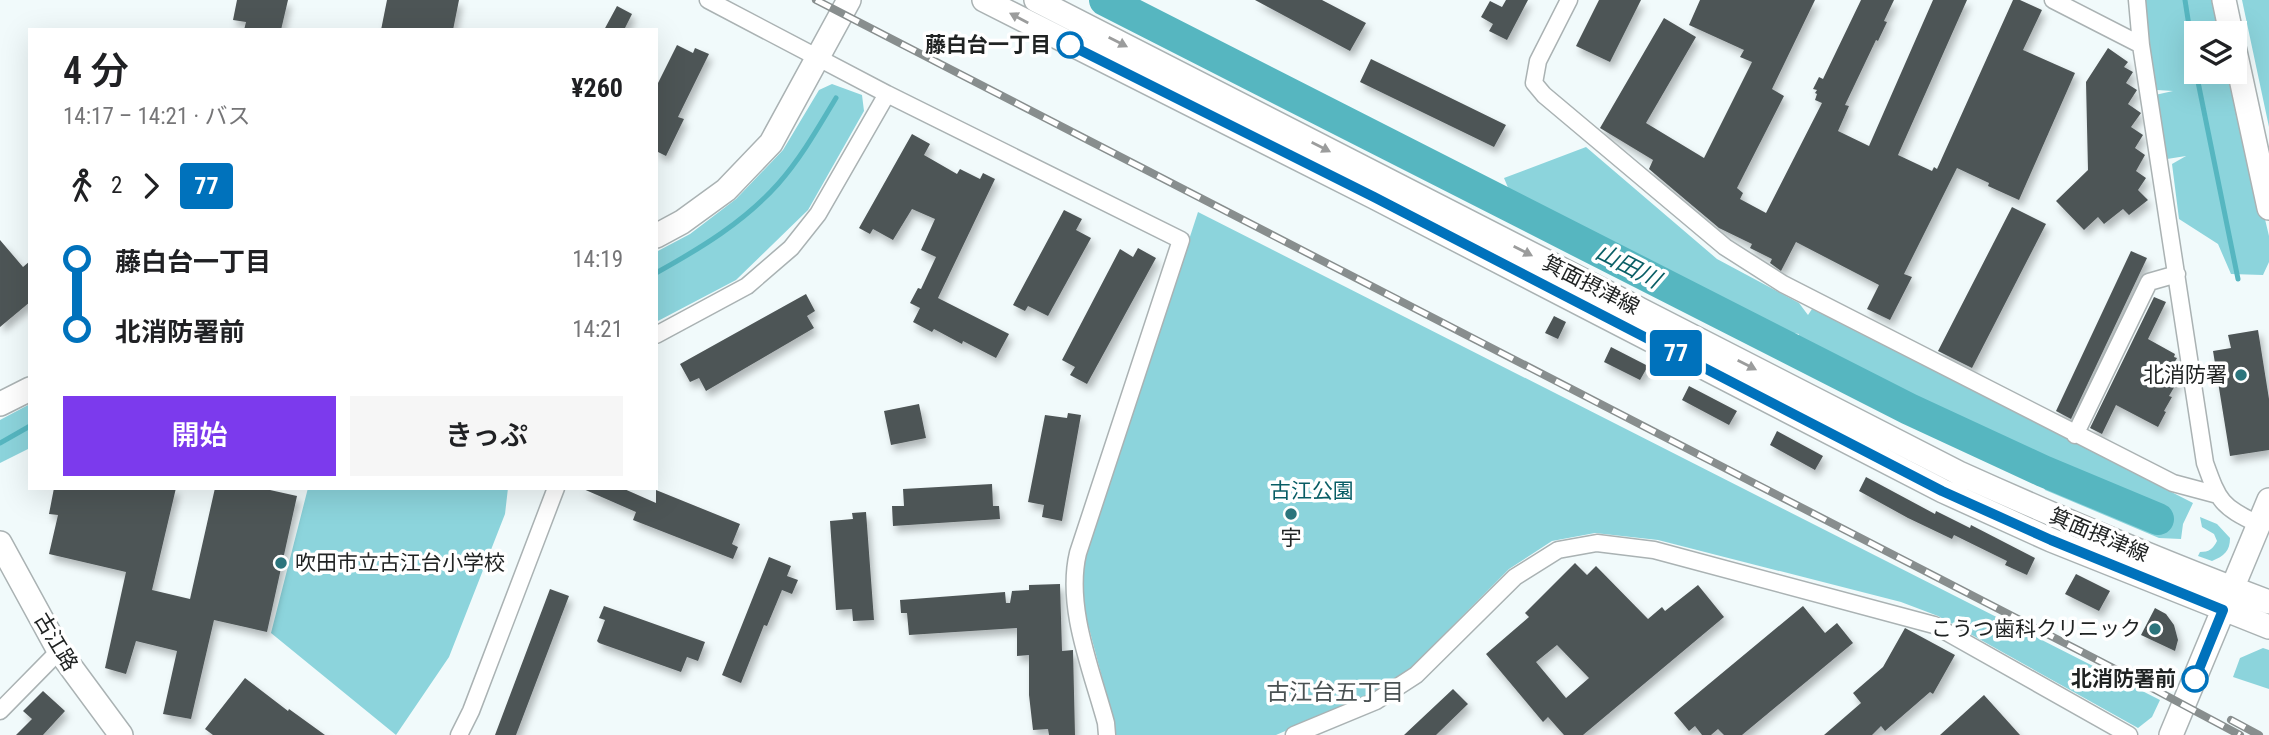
<!DOCTYPE html>
<html lang="ja">
<meta charset="utf-8">
<style>
:root{--surface:#fff;--page:#f6f6f6;--text:#202124;--muted:#757577;--accent:#7c3aed}
body{margin:0;font-family:"Roboto Condensed","Noto Sans JP",sans-serif;background:var(--page);color:var(--text);height:100vh;display:flex;flex-direction:column;font-size:26px;white-space:nowrap}
*{box-sizing:border-box;margin:0}
p{font-size:23px;color:var(--muted)}
.icon{flex:none;width:38px;height:38px;fill:none;stroke:currentColor;stroke-width:2;stroke-linecap:round;stroke-linejoin:round}
.map{position:relative;flex:1;overflow:hidden}
.sheet{position:absolute;left:28px;top:28px;width:630px;height:462px;display:flex;flex-direction:column;background:var(--surface);border-radius:0px;box-shadow:0 7px 28px #0002}
.sheet>*{flex:none}
.badge{padding:0 14px;border-radius:5px;font-size:24px;line-height:46px}
.fabs{position:absolute;left:2184px;top:21px;display:grid;gap:14px}
.fabs a{display:grid;place-items:center;width:63px;height:63px;border-radius:0px;background:var(--surface);box-shadow:0 7px 28px #0002;font-size:35px}
.map>.badge{position:absolute;translate:-50% -50%;box-shadow:0 0 0 4px #fff}
.legs{display:flex;align-items:center;gap:10px;height:77px;padding:0 35px;font-size:23px}
.legs p{margin-inline-start:auto}
.summary{display:flex;align-items:center;justify-content:space-between;height:119px;padding:0 35px}
h1{font-size:38px;font-weight:600;line-height:52px}
.primary-button{display:flex;gap:14px;margin-top:auto;padding:14px 35px}
.primary-button a{flex:1;height:80px;border-radius:0px;background:var(--accent);color:#fff;font-size:28px;font-weight:600;line-height:80px;text-align:center}
.primary-button a+a{background:var(--page);color:var(--text)}
ul{padding:0 35px;list-style:none}
li{display:flex;align-items:center;gap:24px;height:70px;font-size:26px}
li i{display:grid;place-items:center;width:10px;height:100%;margin:0 9px;background:currentColor}
li i::after{content:'';width:18px;height:18px;margin:-9px;border:5px solid;border-radius:50%;background:var(--surface)}
li p{margin-inline-start:auto}
li:first-child i{background:linear-gradient(#0000 50%,currentColor 0)}
li:last-child i{background:linear-gradient(currentColor 50%,#0000 0)}
.map>svg:first-child{display:block}
</style>
<div class="map">
<svg width="2269" height="735" viewBox="0 0 2269 735">
<defs>
<filter id="shadow"><feDropShadow dx="3.5" dy="6" stdDeviation="3.5" flood-color="#0004"/></filter>
</defs>
<rect width="100%" height="100%" fill="#f1fafb"/>
<path fill="#8cd4dc" fill-rule="evenodd" d="M2145 0H2213L2221 33H2196V72H2230L2269 236V262L2263 275 2231 274 2218 244 2179 219 2172 164 2186 156 2167 159 2155 95 2173 91 2157 90 2149 46Z
M2242 0H2269V127Z
M832 84 862 95 864 111 808 210 736 280 656 322V252L690 234 736 199 783 150 819 90Z
M1586 147 1717 259 1799 303 1808 315 1812 309 2193 503 2183 524 2181 539 2159 538 2045 490 2038 477 2050 466 2096 484 1917 400 1797 340 1799 334 1780 331 1509 190 1504 178ZM2115 494 2121 496 2135 494 2144 500 2141 503 2120 506Z
M1198 212 2160 700 2152 717 2138 728 1938 616 1901 602 1658 540 1595 533 1552 541 1509 569 1411 668 1371 694 1276 735H1115L1113 719 1085 613 1082 578 1086 556Z
M30 404V448L0 463V420Z
M308 488H508L505 514 449 657 396 735 271 633Z
M2200 517 2217 524 2230 538C2230 551 2224 556 2212 561L2198 556 2200 552C2209 552 2213 549 2217 541L2214 534 2202 527Z
M2263 648 2269 650V689L2233 677 2240 658Z"/>
<g fill="none" stroke-linecap="round" stroke-linejoin="round">
<path stroke="#56b6c0" stroke-width="5" d="M2185 0 2196 71
M2196 72 2238 279
M656 273C701 248 744 222 778 184 801 158 818 128 836 98
M0 443 30 426"/>
<path stroke="#56b6c0" stroke-width="32" d="M1105 0 1909 409 2043 471 2158 519"/>
</g>
<path fill="#4e5556" fill-rule="evenodd" filter="url(#shadow)" d="M237 0H288L281 30H244L246 22 233 20Z
M387 0H459L453 30H381Z
M1255 0H1322L1366 23 1350 51Z
M1506 0H1528L1507 40 1489 31 1493 24 1481 17 1490 1 1502 7Z
M1599 0H1641L1610 62 1576 46Z
M1700 0H1815L1772 89 1784 96 1737 188 1743 193 1740 199 1766 213 1822 103 1815 100 1817 94 1815 93 1817 90 1813 89 1819 77 1823 79 1861 0H1894L1884 21 1887 22 1878 41 1876 40 1845 105 1849 106 1838 131 1869 146 1933 0H1967L1898 155 1932 171 1934 167 1937 169 2013 0H2020L2042 10 2023 50 2075 73 2019 200 1988 186 1989 183 1957 168 1904 274 1912 277 1890 320 1867 309 1879 285 1796 242 1781 271 1770 263 1772 259 1750 248 1752 244 1719 228 1649 169 1653 160 1600 128 1664 18 1696 37 1646 123 1704 158 1752 62 1740 57 1744 50 1689 25Z
M617 6 632 14 624 30H604Z
M677 45 693 53 695 48 709 54 678 117 684 119 666 156 656 151V87Z
M2108 48 2128 62 2124 67 2133 72 2126 83 2137 90 2128 104 2141 113 2131 127 2143 135 2135 148 2145 155 2136 171 2146 178 2138 190 2148 200 2129 215 2123 209 2104 224 2098 217 2084 230 2056 201 2088 170 2086 82Z
M1371 59 1506 125 1494 147 1360 82Z
M912 134 930 144 924 155 957 174 960 169 980 179 983 173 995 179 938 298 1009 334 996 358 963 341 962 344 934 329 932 332 913 322 920 308 910 303 918 288 921 289 936 257 921 250 935 219 912 209 893 240 873 229 870 234 859 228Z
M2012 207 2046 224 1972 368 1938 351Z
M1064 210 1082 219 1076 230 1091 238 1048 316 1028 306 1025 311 1013 305Z
M0 240 23 267 30 261V302L0 327Z
M1138 248 1156 258 1087 384 1070 375 1075 367 1062 360 1120 249 1133 257Z
M2131 251 2147 258 2071 419 2056 411Z
M806 294 815 311 807 316 814 328 706 391 699 378 690 382 680 364Z
M2154 297 2166 302 2148 339 2175 354 2174 357 2177 358 2171 369 2178 373 2176 377 2179 379 2169 396 2172 397 2164 411 2166 412 2158 427 2116 405 2102 434 2090 428Z
M1554 316 1566 322 1558 339 1545 333Z
M2258 330 2269 399V450L2230 456 2213 351 2231 348 2228 335Z
M1611 347 1648 366 1640 380 1604 362Z
M1689 386 1737 411 1729 425 1682 400Z
M919 404 926 438 891 445 884 411Z
M1068 413 1081 415 1062 521 1042 517 1044 505 1028 502 1045 415 1067 418Z
M1777 431 1823 456 1815 470 1770 445Z
M1866 477 1935 514 1936 511 1970 528 1971 525 2035 558 2027 575 2005 565 2007 561 1954 535 1952 539 1908 518 1859 491Z
M992 484 993 506H999L1000 519 893 526 892 506H904L903 489Z
M54 488H176L152 590 190 599 215 488H261L297 496 267 632 214 620 191 719 163 714 177 651 136 641 126 674 105 668 126 572 49 554 58 515 49 514Z
M581 488H622L656 503V490L740 524 732 544 738 547 733 559 633 520 636 512Z
M866 512 874 620 853 621 852 609 836 610 830 521 853 519 852 513Z
M769 557 791 566 787 576 798 580 792 594 782 590 767 626 764 625 741 683 722 675Z
M1575 563 1587 575 1596 566 1648 619 1662 607 1665 611 1698 585 1724 617 1583 735H1564L1548 717 1543 722 1486 654 1529 617 1525 613ZM1557 645 1589 678 1566 698 1536 662Z
M2076 574 2110 591 2099 611 2065 594Z
M1060 584 1062 651 1073 650 1075 735H1049L1048 729 1033 730 1029 695V655L1017 656V628L909 635 907 613H901L900 600 1005 592 1006 603H1010L1012 591 1029 590V585Z
M550 589 569 596 516 735H495Z
M604 606 705 642 698 661 687 657 681 672 599 643 597 641 605 620 599 618Z
M1803 606 1825 633 1837 623 1853 643 1742 735H1724L1718 729 1711 735H1702L1695 726 1689 731 1674 713Z
M2155 608 2166 614 2174 625 2178 640 2175 651 2141 635Z
M1905 628 1955 655 1933 694 1930 692 1885 731 1881 726 1872 735H1824L1861 703 1853 693 1883 667Z
M245 678 288 711 289 709 325 735H213L205 729Z
M1453 689 1468 704 1436 735H1404Z
M43 691 65 711 43 735H16L32 719 23 711Z
M1984 695 2020 735H1940Z"/>
<g fill="none" stroke-linecap="round" stroke-linejoin="round">
<defs>
<path id="street" d="M708 0 887 94 1181 240 1078 553C1065 607 1092 671 1106 723L1107 735
M1569 0 1538 61 1534 83 1544 95 1725 247 1783 284 2173 483 2218 495
M2053 0 2141 45
M2137 0 2141 45 2205 463C2219 502 2221 506 2258 524
M656 335 747 286 791 248 818 214 887 94
M2075 435 2149 282 2177 274
M0 711 59 651
M459 735 471 711 556 488
M1294 735 1376 701 1416 675 1515 577 1558 550 1597 543 1654 550 1934 625 2129 735"/>
<path id="secondary" d="M984 0 1374 197 1943 491 2051 540 2269 627
M1036 0 1959 473C2061 519 2164 563 2269 602
M2224 0 2231 33
M2235 51 2269 208
M656 236 682 222 726 190 771 143 849 0
M0 404 30 389
M0 543 59 651 121 735
M2171 735 2269 500"/>
</defs>
<use href="#street" stroke="#aab2b3" stroke-width="19"/>
<use href="#secondary" stroke="#aab2b3" stroke-width="26"/>
<use href="#street" stroke="#fff" stroke-width="16"/>
<use href="#secondary" stroke="#fff" stroke-width="23"/>
<defs>
<path id="rail" d="M816 0 2150 687 2240 735
M2231 720 2259 735"/>
</defs>
<use href="#rail" stroke="#888e8e" stroke-width="8"/>
<use href="#rail" stroke="#fff" stroke-width="5" stroke-dasharray="16" stroke-linecap="butt"/>
</g>
<defs><path id="oneway-solid" d="M-6-.8H1V-3.2L6.5 0L1 3.2V.8H-6Z" transform="scale(1.75)"/></defs>
<g fill="#9b9c9c">
<use href="#oneway-solid" transform="translate(1019 18) rotate(-152)"/>
<use href="#oneway-solid" transform="translate(1118 42) rotate(27)"/>
<use href="#oneway-solid" transform="translate(1321 147) rotate(27)"/>
<use href="#oneway-solid" transform="translate(1523 251) rotate(27)"/>
<use href="#oneway-solid" transform="translate(1747 365) rotate(27)"/>
</g>
<g fill="none" stroke-linecap="round" stroke-linejoin="round">
<defs>
<path id="line-1" d="M1070 45 1374 197 1942 491 2051 540 2223 610 2195 679"/>
</defs>
<use href="#line-1" stroke="#fff" stroke-width="16"/>
<use href="#line-1" stroke="#0072bc" stroke-width="10"/>
</g>
<g fill="#fff" stroke="#0072bc" stroke-width="3.5">
<circle cx="1070" cy="45" r="12"/>
<circle cx="2195" cy="679" r="12"/>
</g>
<g fill="#2b747c" stroke="#fff" stroke-width="2.5">
<circle cx="2241" cy="375" r="7"/>
<circle cx="1291" cy="514" r="7"/>
<circle cx="281" cy="563" r="7"/>
<circle cx="2155" cy="629" r="7"/>
</g>
<g text-anchor="middle" dominant-baseline="central" stroke-width="7" stroke-linejoin="round" paint-order="stroke">
<g font-size="21" font-weight="bold" fill="#202323" stroke="#fff" text-anchor="end">
<text x="1051" y="45">藤白台一丁目</text>
<text x="2176" y="679">北消防署前</text>
</g>
<g font-size="21" fill="#202323" stroke="#fff">
<text transform="translate(1591 285) rotate(27)">箕面摂津線</text>
<text transform="translate(2099 535) rotate(23)">箕面摂津線</text>
<text transform="translate(56 642) rotate(59)">古江路</text>
</g>
<g font-size="21" fill="#202323" stroke="#fff" text-anchor="end">
<text x="2227" y="375">北消防署</text>
<text x="1291" y="538" text-anchor="middle">宇</text>
<text x="295" y="563" text-anchor="start">吹田市立古江台小学校</text>
<text x="2141" y="629">こうつ歯科クリニック</text>
</g>
<g font-size="21" fill="#085d65" stroke="#fff">
<text x="1312" y="491">古江公園</text>
</g>
<g font-size="23" font-style="italic" fill="#0a5f66" stroke="#fff">
<text transform="translate(1628 266) rotate(27)">山田川</text>
</g>
<g font-size="23" fill="#4a5253" stroke="#fff">
<text x="1335" y="692">古江台五丁目</text>
</g>
</g>
</svg>
<div class="fabs">
<a><svg class="icon" aria-label="layers" viewBox="0 0 24 24"><path d="M12 4l9 5-9 5-9-5zM3 14l9 5 9-5"/></svg></a>
</div>
<b class="badge" style="left:1676px;top:353px;background:#0072bc;color:#fff">77</b>
<section class="sheet">
<div class="summary"><div><h1>4 分</h1><p>14:17 – 14:21 · バス</p></div><b>¥260</b></div>
<div class="legs"><svg class="icon" aria-label="walk" viewBox="0 0 24 24"><circle cx="13" cy="4" r="2"/><path d="M13 8l-2 6 4 7M11 14l-3 7M7 12l3-4h3l4 4"/></svg>2<svg class="icon" aria-label="forward" viewBox="0 0 24 24"><path d="M9 5l7 7-7 7"/></svg><b class="badge" style="background:#0072bc;color:#fff">77</b></div>
<ul>
<li><i style="color:#0072bc"></i><b>藤白台一丁目</b><p>14:19</p></li>
<li><i style="color:#0072bc"></i><b>北消防署前</b><p>14:21</p></li>
</ul>
<div class="primary-button"><a>開始</a><a>きっぷ</a></div>
</section>
</div>
